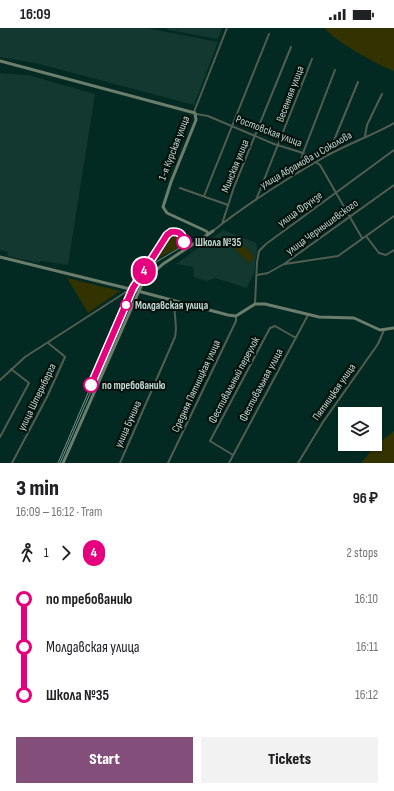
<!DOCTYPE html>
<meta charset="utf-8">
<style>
:root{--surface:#fff;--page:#f2f2f2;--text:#202124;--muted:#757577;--accent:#834e7a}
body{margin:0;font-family:"Sofia Sans Condensed",sans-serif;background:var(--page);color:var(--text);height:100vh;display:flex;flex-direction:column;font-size:15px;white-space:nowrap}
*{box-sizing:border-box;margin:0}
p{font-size:13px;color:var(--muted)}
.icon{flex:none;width:22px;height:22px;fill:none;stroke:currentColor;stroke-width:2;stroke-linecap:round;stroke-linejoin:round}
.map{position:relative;height:435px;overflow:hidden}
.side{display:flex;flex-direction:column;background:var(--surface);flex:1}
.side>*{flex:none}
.badge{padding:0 8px;border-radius:13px;font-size:14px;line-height:26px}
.buttons{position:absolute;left:338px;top:379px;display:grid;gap:8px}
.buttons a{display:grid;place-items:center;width:44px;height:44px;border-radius:0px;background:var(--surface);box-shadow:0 1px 3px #0004;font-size:20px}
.map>.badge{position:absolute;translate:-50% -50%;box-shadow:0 0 0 2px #fff}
.legs{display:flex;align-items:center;gap:6px;height:44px;padding:0 16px;font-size:13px}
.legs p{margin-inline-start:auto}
.headline{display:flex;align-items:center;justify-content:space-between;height:68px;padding:0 16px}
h1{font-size:22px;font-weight:800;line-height:30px}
.action{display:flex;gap:8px;margin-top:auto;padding:8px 16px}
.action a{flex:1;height:46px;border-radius:0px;background:var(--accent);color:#fff;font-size:16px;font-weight:800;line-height:46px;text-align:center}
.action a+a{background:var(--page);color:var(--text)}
ul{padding:0 16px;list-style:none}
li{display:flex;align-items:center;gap:14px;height:48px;font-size:15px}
li i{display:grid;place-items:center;width:6px;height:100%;margin:0 5px;background:currentColor}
li i::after{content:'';width:10px;height:10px;margin:-5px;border:3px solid;border-radius:50%;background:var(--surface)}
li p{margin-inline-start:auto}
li:first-child i{background:linear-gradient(#0000 50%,currentColor 0)}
li:last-child i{background:linear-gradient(currentColor 50%,#0000 0)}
.status{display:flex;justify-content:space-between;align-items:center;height:28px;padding:0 20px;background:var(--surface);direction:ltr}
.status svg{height:11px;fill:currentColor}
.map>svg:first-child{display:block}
</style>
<div class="status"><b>16:09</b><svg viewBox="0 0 49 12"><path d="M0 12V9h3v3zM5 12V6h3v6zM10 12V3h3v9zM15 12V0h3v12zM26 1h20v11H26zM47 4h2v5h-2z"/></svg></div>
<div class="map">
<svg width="394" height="435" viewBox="0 0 394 435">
<rect width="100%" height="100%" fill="#022a22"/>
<path fill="#123830" d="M0 0H147L218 14 194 77 35 35 0 29Z
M166 0H222L218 11 168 2Z
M0 45 28 47 95 66 68 237 41 233 39 235 7 228 8 224 0 222Z
M223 202 256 215 257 220 254 245 247 260 215 250 207 253 194 249 193 239 176 236Z"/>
<path fill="#323300" d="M325 0H394V43C379 38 332 12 325 0Z
M172 204H176L181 207 184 214 183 218 160 229 146 242 167 207Z
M238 212 255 229 249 235 232 218Z
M67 250 120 263 88 285Z
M394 403V435H361L375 418Z"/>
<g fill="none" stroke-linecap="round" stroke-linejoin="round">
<path stroke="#535d52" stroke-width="2" d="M194 84 227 0
M196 86 208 88 274 116 303 125 320 137 362 210
M365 108 367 97 382 66
M328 127 358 54
M298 145 303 125 335 42
M180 160 228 177
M204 168 269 6
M256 172 312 31
M222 196 234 159 291 19
M213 203C249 174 288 150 328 127 350 115 373 107 394 95
M366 208 379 225 386 227 394 222
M285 236 338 228 394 188
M257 247 268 245 284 236 394 157
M255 276 257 234 259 223 266 216 394 122
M0 352 25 329 129 262
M0 409 29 355 11 341
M233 427 210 413 270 300 275 298 296 310
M12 435 47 369 65 329 63 327 48 315
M120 435 175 309C178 297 173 286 175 274
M168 435 236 293V288
M229 435 308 287
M298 435 323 394 378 316 384 302"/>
<path stroke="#6d7d6c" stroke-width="3" d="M0 33 195 85 196 92 171 154 163 179 167 185 206 203 209 206
M0 229 134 262 228 287 236 288 255 276H265L319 289 354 290 380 302 394 300
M63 435 143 254 163 236 213 203"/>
<path stroke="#78948d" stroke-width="1" d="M58 435 133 260 167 207 173 203 180 205 184 211 183 218 156 234 136 259 60 435"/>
</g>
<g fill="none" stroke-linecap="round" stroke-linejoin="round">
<defs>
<path id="line-1" d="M91 357 133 260 167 207 171 204C179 203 183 206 184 214"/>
</defs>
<use href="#line-1" stroke="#fff" stroke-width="9"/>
<use href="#line-1" stroke="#e6007e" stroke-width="6"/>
</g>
<g fill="#fff" stroke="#e6007e" stroke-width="2">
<circle cx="184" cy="214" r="7"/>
<circle cx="126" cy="277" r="5"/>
<circle cx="91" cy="357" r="7"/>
</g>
<g text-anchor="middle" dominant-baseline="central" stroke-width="4" stroke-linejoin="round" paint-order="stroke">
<g font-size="11" fill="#c5d9d3" stroke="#03100c">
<text transform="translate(290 66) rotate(-69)">Весенняя улица</text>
<text transform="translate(269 103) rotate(21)">Ростовская улица</text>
<text transform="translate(174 120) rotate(-69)">1-я Курская улица</text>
<text transform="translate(306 132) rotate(-30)">улица Абрамова и Соколова</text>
<text transform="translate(235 138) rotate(-68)">Минская улица</text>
<text transform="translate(300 181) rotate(-36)">улица Фрунзе</text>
<text transform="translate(322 199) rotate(-36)">улица Чернышевского</text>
<text transform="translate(234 352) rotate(-62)">Фестивальный переулок</text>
<text transform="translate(261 357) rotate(-62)">Фестивальная улица</text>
<text transform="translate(196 358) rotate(-65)">Средняя Пятницкая улица</text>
<text transform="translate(334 364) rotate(-55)">Пятницкая улица</text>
<text transform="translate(37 369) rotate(-64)">улица Штернберга</text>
<text transform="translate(128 396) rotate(-66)">улица Бунина</text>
</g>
<g font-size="11" font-weight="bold" fill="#c5d9d3" stroke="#03100c" text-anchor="start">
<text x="195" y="214">Школа №35</text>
<text x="135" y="277">Молдавская улица</text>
<text x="102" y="357">по требованию</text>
</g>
</g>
</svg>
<div class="buttons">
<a><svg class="icon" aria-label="layers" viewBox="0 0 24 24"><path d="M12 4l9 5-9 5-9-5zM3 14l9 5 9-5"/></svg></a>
</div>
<b class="badge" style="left:144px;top:243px;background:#e6007e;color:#fff">4</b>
</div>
<section class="side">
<div class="headline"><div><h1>3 min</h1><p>16:09 – 16:12 · Tram</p></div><b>96 ₽</b></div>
<div class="legs"><svg class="icon" aria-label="walk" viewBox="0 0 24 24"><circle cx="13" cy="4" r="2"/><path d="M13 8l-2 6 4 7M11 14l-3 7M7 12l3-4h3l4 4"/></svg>1<svg class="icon" aria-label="forward" viewBox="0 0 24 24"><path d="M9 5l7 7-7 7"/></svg><b class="badge" style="background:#e6007e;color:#fff">4</b><p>2 stops</p></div>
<ul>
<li><i style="color:#e6007e"></i><b>по требованию</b><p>16:10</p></li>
<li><i style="color:#e6007e"></i><span>Молдавская улица</span><p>16:11</p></li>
<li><i style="color:#e6007e"></i><b>Школа №35</b><p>16:12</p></li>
</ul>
<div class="action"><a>Start</a><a>Tickets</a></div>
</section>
